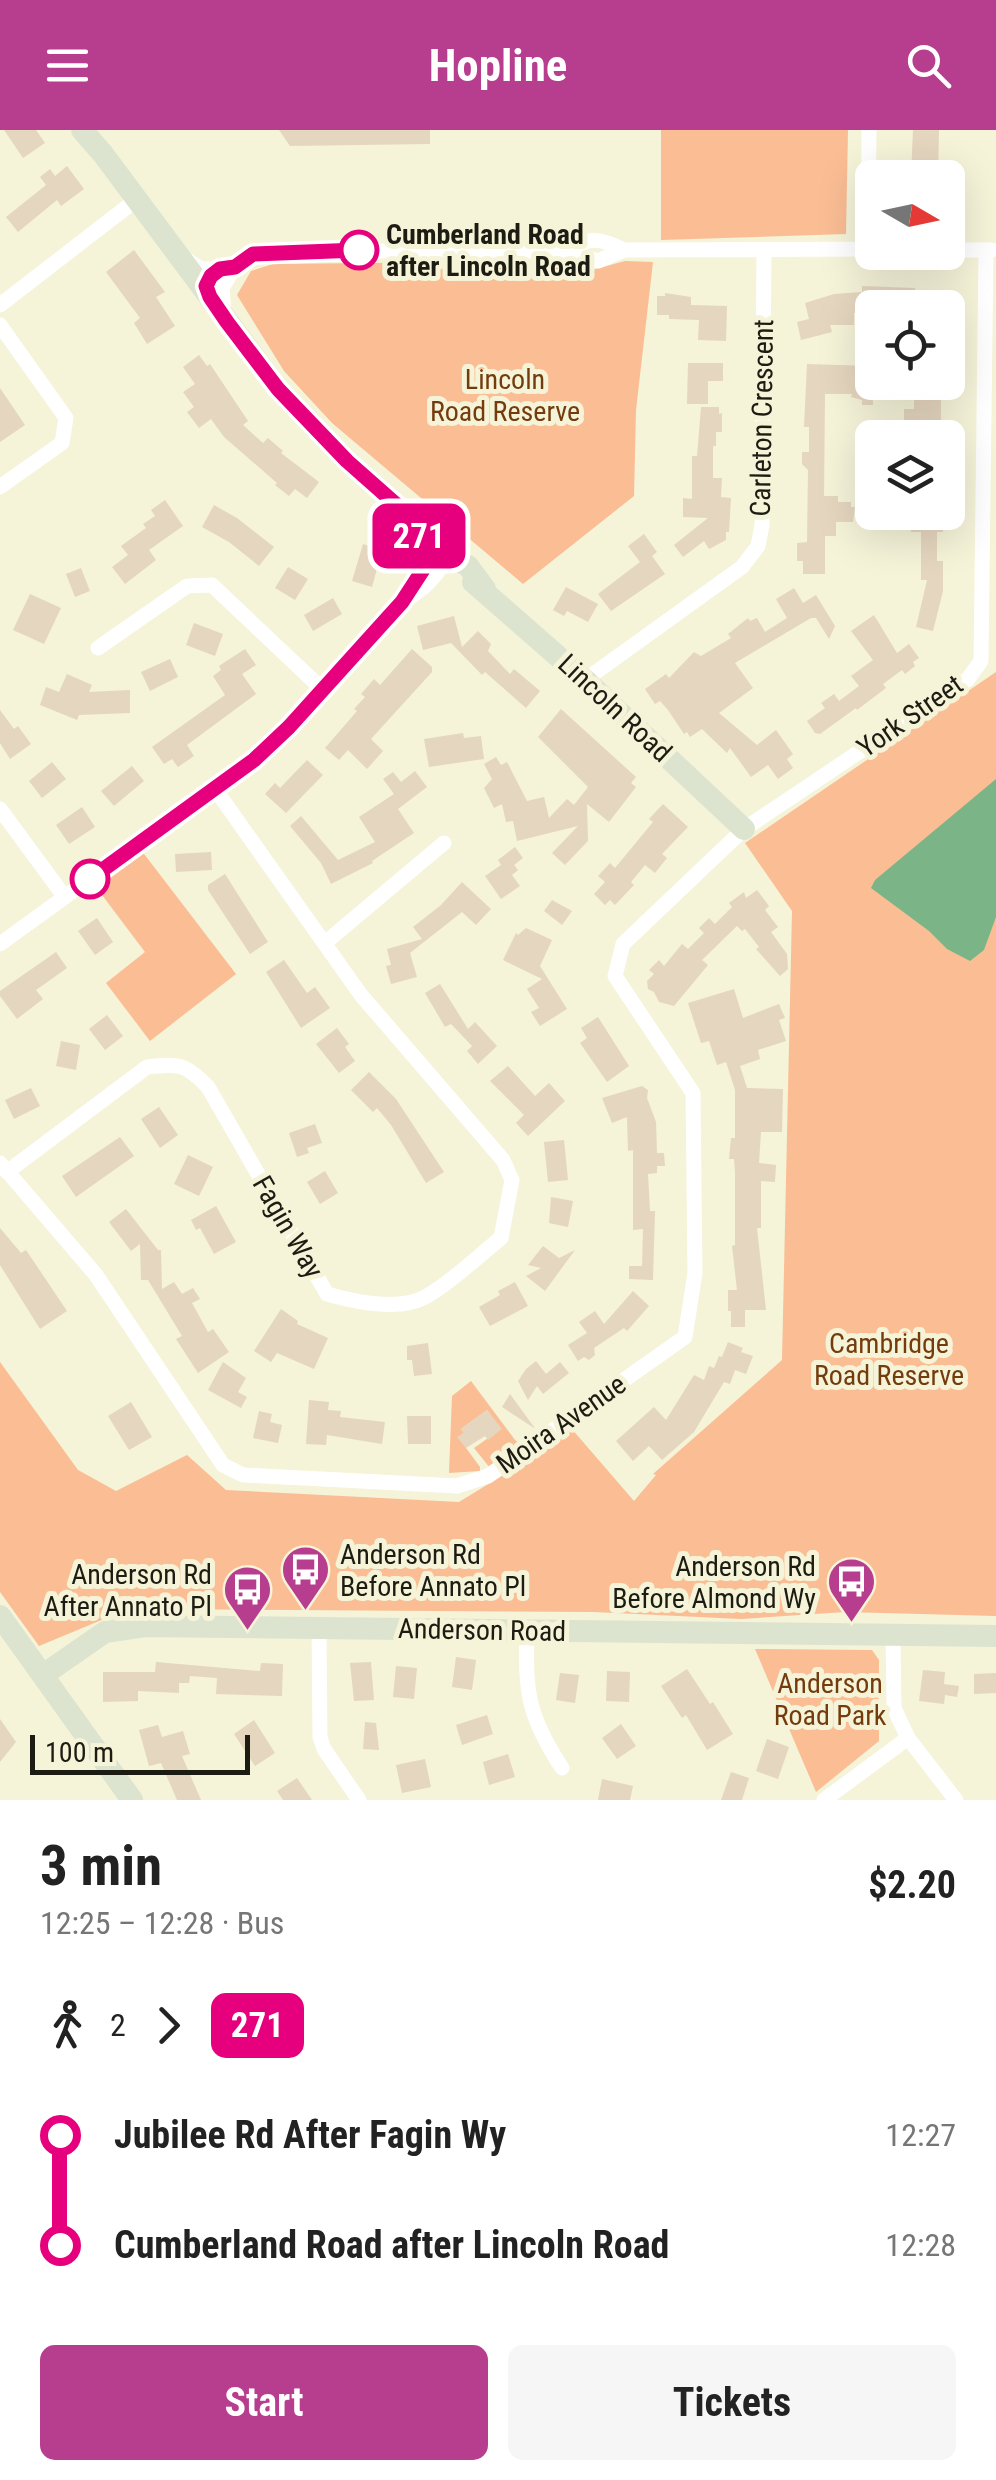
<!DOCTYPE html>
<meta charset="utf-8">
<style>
:root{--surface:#fff;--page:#f6f6f6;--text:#222;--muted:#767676;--accent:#b73d8f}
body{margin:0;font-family:"Roboto Condensed",sans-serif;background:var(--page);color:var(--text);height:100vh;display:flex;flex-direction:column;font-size:38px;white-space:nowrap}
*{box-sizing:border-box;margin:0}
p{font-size:32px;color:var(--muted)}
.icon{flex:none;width:55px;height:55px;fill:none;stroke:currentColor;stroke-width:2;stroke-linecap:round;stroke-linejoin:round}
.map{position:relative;height:1670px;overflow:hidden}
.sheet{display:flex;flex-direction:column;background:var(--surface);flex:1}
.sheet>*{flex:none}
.badge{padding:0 20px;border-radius:15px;font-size:35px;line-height:65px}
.needle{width:65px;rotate:99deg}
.controls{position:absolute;left:855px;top:30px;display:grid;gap:20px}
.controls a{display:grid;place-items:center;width:110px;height:110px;border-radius:15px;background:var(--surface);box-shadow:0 10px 40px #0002;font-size:50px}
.scale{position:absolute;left:30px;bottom:25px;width:220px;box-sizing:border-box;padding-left:10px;border:5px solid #1d1c13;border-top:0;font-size:28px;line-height:35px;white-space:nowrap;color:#1d1c13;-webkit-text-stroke:8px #f5f3d8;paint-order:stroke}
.map>.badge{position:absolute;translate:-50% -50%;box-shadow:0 0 0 5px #fff}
.legs{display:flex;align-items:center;gap:15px;height:110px;padding:0 40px;font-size:32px}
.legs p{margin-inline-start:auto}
.overview{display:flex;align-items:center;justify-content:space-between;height:170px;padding:0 40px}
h1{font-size:55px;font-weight:700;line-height:75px}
.action{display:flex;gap:20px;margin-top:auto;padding:20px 40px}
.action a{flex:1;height:115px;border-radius:15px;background:var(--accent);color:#fff;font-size:40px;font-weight:700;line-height:115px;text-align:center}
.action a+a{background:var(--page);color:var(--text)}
ul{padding:0 40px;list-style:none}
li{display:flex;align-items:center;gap:35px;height:110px;font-size:38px}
li i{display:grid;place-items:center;width:15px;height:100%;margin:0 12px;background:currentColor}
li i::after{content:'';width:25px;height:25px;margin:-12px;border:8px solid;border-radius:50%;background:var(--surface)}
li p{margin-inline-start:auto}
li:first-child i{background:linear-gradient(#0000 50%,currentColor 0)}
li:last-child i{background:linear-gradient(currentColor 50%,#0000 0)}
header{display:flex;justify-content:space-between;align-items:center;height:130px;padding:0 40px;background:var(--accent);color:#fff;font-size:45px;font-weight:700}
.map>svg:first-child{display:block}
</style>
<header><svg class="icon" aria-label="menu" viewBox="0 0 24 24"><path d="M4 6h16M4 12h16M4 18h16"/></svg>Hopline<svg class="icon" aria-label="search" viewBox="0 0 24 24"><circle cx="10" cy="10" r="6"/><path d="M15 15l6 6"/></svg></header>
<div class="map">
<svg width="996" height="1670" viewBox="0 0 996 1670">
<rect width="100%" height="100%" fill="#f5f3d8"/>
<path fill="#fabd94" d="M661 0H848L846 104 661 110Z
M562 131 592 140 625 131 653 132 636 280 634 366 523 454 332 293 284 241 237 165 251 141 273 134Z
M996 542V1486L845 1482 741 1489 594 1482 128 1479 39 1516 0 1462V1232L78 1340 116 1361 187 1325 226 1360 459 1372 549 1317 571 1298 634 1371 656 1345 653 1344 782 1230 792 781 745 713Z
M138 716 236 844 150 911 106 853 145 822 90 749Z
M471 1251 515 1310 523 1316 490 1338 474 1318 501 1299 487 1280 461 1299 464 1303 458 1307 480 1337V1341L449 1343 452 1266Z
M755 1519 872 1520 879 1530V1611L816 1662Z"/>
<path fill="#7bb587" d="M996 649V787L984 820 970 831 947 819 929 801 871 758 875 750Z"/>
<path fill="#e5d6bf" d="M4 0H36L45 13 23 28Z
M279 0H430V14L290 16Z
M913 0H939L938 47 911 46Z
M67 36 84 59 61 76 57 70 18 102 6 87 46 55 40 47 50 39 55 46Z
M134 120 165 162 156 167 175 196 147 214 134 193 140 188 106 142Z
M862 156 915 158V178H872V183H854V195H830L832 202 801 210 797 192 809 189 805 173 834 164 862 162Z
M665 163 691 167V175L727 176 726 211 698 210 699 190 669 189V185H657V166H665Z
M199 225 207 236 210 234 248 291 243 295 263 313 268 308 283 321 281 323 319 352 307 368 295 359 289 366 275 355 277 353 224 307 211 289 199 298 187 282 194 277 183 262 195 254 183 237Z
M688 233H723V251H708V274H687Z
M807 234 870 236 872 248 873 275H862V270L851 267 852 264H825L824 366H838V372H851V377H855L853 392H836V406H825V444H803V431H797V413L807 412 808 340 802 334V322H809V297H804Z
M914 252H934V258H941V296H953V308H920V298L904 299V279H914Z
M0 258 25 295 0 312Z
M701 277H719V284L722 283V302H716V316H713V348H722L721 367 731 368 729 402H726V410L709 419 704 411 683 427 674 415 708 388 683 387V368L692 369V326H697Z
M165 370 183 396 149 420 156 430 125 454 112 437 128 425 121 416 146 398 143 394 155 386 151 380Z
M214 375 237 388 274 417 259 436 229 412 202 397Z
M912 382 943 384V402H937V431H943V461L933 501 916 497 927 450H921V402H911Z
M644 404 657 422 652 426 665 444 611 481 598 464 640 432 628 416Z
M363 414 382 420 372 457 352 451Z
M288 437 308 449 295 470 275 458Z
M81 438 90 461 75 467 66 444Z
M566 457 598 474 588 492 567 481 564 486 553 480Z
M794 458 803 473 816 465 835 496 829 509 816 488H811L735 533 753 558 719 583 757 615 776 600 793 624 787 629 793 638 778 649 768 635 751 647 730 618 727 623 702 599 690 607 687 602 684 604 668 580 660 571 655 574 645 559 666 544 669 548 694 522 701 526 731 508 728 504 748 488 750 491 757 488 765 502 787 488 776 469Z
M30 464 61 478 44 514 13 500Z
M333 468 342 484 313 501 304 485Z
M874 485 897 523 909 514 919 528 913 532 915 536 905 544 902 540 883 554 886 558 857 580 856 578 820 604 815 603 807 591 825 578 821 573 834 564 839 571 859 556 851 546 873 530 851 501Z
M454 486 462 517 478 501 491 514 488 521 510 544 514 539 540 561 526 578 485 542 482 545 451 513 423 520 417 496Z
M194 493 223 504 215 526 186 515Z
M245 519 256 535 242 544 256 564 187 615 194 626 178 637 172 629 164 634 152 617 225 565 213 546 221 540 219 536Z
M412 519 432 537V542L371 609 383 621 367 639 348 620 339 630 325 618 357 581 354 579 365 567 361 564 374 549 380 555Z
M170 529 178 547 150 561 141 542Z
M67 544 92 555 89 562 130 560V583L79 585 77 590 40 575 46 557 59 562Z
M561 579 636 647 631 653 636 657 609 692 587 674 588 711 565 735 552 723 578 696 517 711 513 691 506 692 502 674 494 678 484 658 492 649 484 634 496 627 501 635 507 632 527 671 544 667 549 688 567 669 574 675 588 657 538 607Z
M0 580 14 599 18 596 31 614 10 629 0 613Z
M463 603 464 608 481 606 484 629 429 637 424 609Z
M307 630 323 645 286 683 265 664 275 653 280 658Z
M52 632 66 649 42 668 29 651Z
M132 636 144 651 114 676 101 661Z
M415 641 427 657 398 679 414 703 372 731 373 733 331 754 321 733 290 696 301 686 338 730 375 712 359 687 394 664 383 649 393 642 401 652Z
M663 674 688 697 662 724 667 728 655 743 645 735 631 752 634 755 615 775 610 770 605 775 594 764 605 752 598 746 610 733 615 738 653 692 649 689Z
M82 677 95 697 69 714 56 695Z
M515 717 523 728 514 735 518 740 512 745 520 756 501 769 485 746 501 735 498 730Z
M211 722 212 740 176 742 175 724Z
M225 744 268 812 250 824 208 760V755Z
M462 752 491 779 476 795 462 782 410 823 417 847 391 854 386 836 391 835 387 819 422 809 413 797 441 775Z
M757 760 769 776 765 780 778 797 771 802 787 824 788 839 780 846 756 819 759 817 745 799 742 801 737 796 702 830 708 835 674 876 659 872 654 862 648 859 647 851 654 844 649 840 659 830 664 836 682 814 688 819 704 803 699 798 709 788 715 794 732 777 729 773 744 762 746 768Z
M552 770 572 781 562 795 544 781Z
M97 788 113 812 95 825 78 801Z
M526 798 552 810 540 836 567 879 540 896 531 882 539 878 527 859 542 849 503 830 516 803 518 805Z
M56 822 67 838 36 860 43 869 17 889 0 866V861Z
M284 830 307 863 315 857 330 878 301 898 266 842Z
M440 854 468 899 475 892 497 916 478 934 467 921 472 916 451 894 445 897 425 863Z
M734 859 743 888 779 874 785 888 779 890 786 911 758 920 760 929 740 936 747 958 783 959 782 1002H761L759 1033 776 1035 775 1052 761 1051V1098H757L766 1180H745V1197H731V1181H728V1160H737L732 1116 735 1115V1042L734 1029H729L731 1008H735V960L726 932 717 935 709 911 701 913 688 873Z
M107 885 123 906 105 920 89 899Z
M598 887 629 936 607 952 580 913 587 908 581 898Z
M337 898 349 914 345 917 355 931 339 943 316 914Z
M61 911 80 915 76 940 56 936Z
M508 936 535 966 549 953 565 971 528 1006 516 993 524 985 490 951Z
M369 942 396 969 444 1042 426 1053 391 995 377 978 373 982 351 960Z
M642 956 648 960 647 968 656 992 657 1023H664L665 1036H657V1043L648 1044 650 1081H655L653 1150 629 1149V1136H642L643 1099 633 1100V1020L628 1021 627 987 612 993 602 968Z
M31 958 40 976 14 989 5 970Z
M159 977 178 1005 160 1018 141 989Z
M315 994 322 1013 307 1018 309 1023 297 1027 289 1003Z
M120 1007 134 1026 76 1067 62 1046Z
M564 1010 568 1050 548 1052 544 1012Z
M188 1025 213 1037 199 1066 174 1054Z
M325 1041 338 1063 320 1074 307 1052Z
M551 1067 573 1071 568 1097 549 1093Z
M216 1076 236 1112 214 1124 200 1098 196 1100 191 1090Z
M126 1079 158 1120H161L162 1159 174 1152 182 1164 193 1158 200 1169 192 1173 208 1202 213 1199 229 1222 198 1243 176 1209 182 1206 148 1150H141L140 1114 131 1121 109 1092Z
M0 1098 21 1123 26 1120 67 1181 40 1199 0 1135Z
M543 1116 559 1128 575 1120 545 1161 526 1146 541 1138 528 1135Z
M515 1152 528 1176 490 1196 479 1177 500 1165 498 1161Z
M633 1161 649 1176 627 1201 624 1198 594 1218 595 1225 589 1230 584 1227 578 1231 568 1215 587 1203 579 1192 595 1181 604 1194Z
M281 1179 298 1191 297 1194 328 1208 314 1239 277 1223 271 1232 254 1221Z
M728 1212 743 1218 741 1222 753 1226 746 1244 735 1240 730 1254 724 1252 694 1302 662 1330 649 1316 633 1331 616 1311 654 1277 666 1290 694 1245 704 1250 709 1236 714 1238 719 1226 722 1227Z
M428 1213 432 1244 414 1246 412 1230H407V1216Z
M536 1231 546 1244 560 1232 569 1243 543 1264 537 1256 528 1270 518 1251 526 1239Z
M223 1232 246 1248 238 1262 247 1267 241 1278 208 1260Z
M510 1264 534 1297V1298L502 1277Z
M309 1270 329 1272 328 1280 341 1281 340 1287 385 1292 382 1314 327 1305 326 1315 306 1314Z
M131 1272 152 1307 129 1320 108 1286Z
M487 1280 502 1299 488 1310 485 1306 466 1318 457 1307 464 1303 461 1299Z
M259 1281 272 1284 270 1292 282 1295 278 1313 253 1308Z
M407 1286H431V1314H408Z
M456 1527 476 1530 472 1560 452 1557Z
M156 1532 260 1541 261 1533 283 1534 282 1566 216 1564 217 1548 190 1546 189 1553H179V1563L138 1561V1571L103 1572V1542H155Z
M371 1532 374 1570 354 1571 350 1533Z
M396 1536 417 1538 414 1569 393 1567Z
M687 1539 710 1574 713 1572 733 1604 707 1620 686 1585 682 1588 661 1556Z
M923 1540 945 1542 944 1554 959 1556 957 1567 945 1565 944 1574 919 1571Z
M607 1541 630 1542 629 1572 606 1571Z
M560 1543 579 1545 575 1573 556 1570Z
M996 1543V1563L974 1564V1544Z
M487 1585 493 1604 462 1615 456 1595Z
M0 1589 16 1612 0 1632Z
M254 1590 275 1623 255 1636 234 1604Z
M365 1592 376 1593 379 1620 363 1619Z
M621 1594 636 1616 617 1629 602 1608Z
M158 1595 162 1607 183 1601 190 1624 182 1626 201 1670H177L161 1633 149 1636 139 1600Z
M767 1609 789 1617 778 1649 756 1641Z
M508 1624 515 1647 489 1655 483 1632Z
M425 1629 431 1657 402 1663 396 1635Z
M731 1642 749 1648 742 1670H721Z
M297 1648 312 1670H283L277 1661Z
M602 1649 633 1656 630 1670H598Z"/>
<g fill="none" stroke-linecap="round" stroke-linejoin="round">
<path stroke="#fff" stroke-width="15" d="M868 119 869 0
M948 120H992
M568 121C589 106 601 108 624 120L872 119
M186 129 201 139H220L235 137 253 124 281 121H568L598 131 624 120
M0 175 136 70
M224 184 222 158 235 137
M0 195 66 288 62 313 0 357
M98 518 187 456 212 455 322 559
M585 550 742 437 758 416 762 395 764 120
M0 679 64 766
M326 812 444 713
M0 814 254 630 289 597 402 472 431 426 447 424C439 447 422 461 402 472
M0 1033 96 1145 223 1335 243 1345 457 1356 488 1346 685 1207 695 1143 693 963 615 846 623 814 744 699 968 549 981 531 986 121
M7 1042 147 937C179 933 186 934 208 957L327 1164C355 1172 400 1182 427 1166 453 1151 477 1127 501 1108L512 1050 503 1030 361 865 215 659
M319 1497 320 1607 324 1619 359 1670
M527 1501C525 1563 528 1586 562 1638
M893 1504 894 1578 908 1608 956 1670
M824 1670 908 1608"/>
<path stroke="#dce4cf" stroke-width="22" d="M82 0 103 24 278 259 347 331 407 384 428 398 447 424 468 436 485 459
M473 452 585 550 744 699
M0 1486 132 1670
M43 1545 105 1502 145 1496 996 1506"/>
</g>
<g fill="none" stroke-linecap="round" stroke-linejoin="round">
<defs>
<path id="line-1" d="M90 749 254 630 289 597 402 472 430 429V422L407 384 347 331 278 259 227 192 210 167 206 156 211 146 220 139 235 137 253 124 359 120"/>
</defs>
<use href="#line-1" stroke="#fff" stroke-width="22"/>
<use href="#line-1" stroke="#e6007e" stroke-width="15"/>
</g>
<defs>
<symbol id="bus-pin" viewBox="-11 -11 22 30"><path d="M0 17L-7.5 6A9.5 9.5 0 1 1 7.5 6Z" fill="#b73d8f" stroke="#f5f3d8"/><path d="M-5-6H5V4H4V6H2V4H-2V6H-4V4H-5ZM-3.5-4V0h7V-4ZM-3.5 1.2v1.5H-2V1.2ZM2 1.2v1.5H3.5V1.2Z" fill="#fff"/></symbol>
</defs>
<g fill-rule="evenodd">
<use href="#bus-pin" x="278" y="1412" width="55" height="75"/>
<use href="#bus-pin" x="824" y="1424" width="55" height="75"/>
<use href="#bus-pin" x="220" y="1432" width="55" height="75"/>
</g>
<g fill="#fff" stroke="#e6007e" stroke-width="5">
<circle cx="359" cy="120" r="18"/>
<circle cx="90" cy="749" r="18"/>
</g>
<g text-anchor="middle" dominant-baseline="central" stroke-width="10" stroke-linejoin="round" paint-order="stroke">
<g font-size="28" font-weight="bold" fill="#1d1c13" stroke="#f5f3d8" text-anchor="start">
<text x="386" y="104">Cumberland Road<tspan x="386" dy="32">after Lincoln Road</tspan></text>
</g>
<g font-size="28" fill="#743c0d" stroke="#f5f3d8">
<text x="505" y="249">Lincoln<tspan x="505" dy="32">Road Reserve</tspan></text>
<text x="889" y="1213">Cambridge<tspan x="889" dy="32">Road Reserve</tspan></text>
<text x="830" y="1553">Anderson<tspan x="830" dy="32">Road Park</tspan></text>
</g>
<g font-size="28" fill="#1d1c13" stroke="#f5f3d8">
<text transform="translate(762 288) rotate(-89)">Carleton Crescent</text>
<text transform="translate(615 578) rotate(43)">Lincoln Road</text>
<text transform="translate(910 586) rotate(-35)">York Street</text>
<text transform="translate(288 1097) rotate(60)">Fagin Way</text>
<text transform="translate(561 1294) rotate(-35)">Moira Avenue</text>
<text transform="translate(482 1500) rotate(1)">Anderson Road</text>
</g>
<g font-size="28" fill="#1d1c13" stroke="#f5f3d8" text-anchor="end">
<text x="340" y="1424" text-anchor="start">Anderson Rd<tspan x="340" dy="32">Before Annato Pl</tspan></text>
<text x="816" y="1436">Anderson Rd<tspan x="816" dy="32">Before Almond Wy</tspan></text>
<text x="212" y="1444">Anderson Rd<tspan x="212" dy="32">After Annato Pl</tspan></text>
</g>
</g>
</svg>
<div class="controls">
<a><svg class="needle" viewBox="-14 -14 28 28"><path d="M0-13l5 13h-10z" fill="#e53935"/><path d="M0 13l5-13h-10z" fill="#767676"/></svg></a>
<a><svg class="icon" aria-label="locate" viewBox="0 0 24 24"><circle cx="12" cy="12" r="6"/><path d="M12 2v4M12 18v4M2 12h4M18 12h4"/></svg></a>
<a><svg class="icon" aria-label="layers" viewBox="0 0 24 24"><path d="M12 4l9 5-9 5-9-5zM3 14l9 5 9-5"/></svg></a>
</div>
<div class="scale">100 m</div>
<b class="badge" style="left:419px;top:406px;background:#e6007e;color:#fff">271</b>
</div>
<section class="sheet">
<div class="overview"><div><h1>3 min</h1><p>12:25 – 12:28 · Bus</p></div><b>$2.20</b></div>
<div class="legs"><svg class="icon" aria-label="walk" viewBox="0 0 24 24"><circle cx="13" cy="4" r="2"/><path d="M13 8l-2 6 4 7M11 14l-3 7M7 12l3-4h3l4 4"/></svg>2<svg class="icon" aria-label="forward" viewBox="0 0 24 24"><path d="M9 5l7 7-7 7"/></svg><b class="badge" style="background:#e6007e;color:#fff">271</b></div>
<ul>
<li><i style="color:#e6007e"></i><b>Jubilee Rd After Fagin Wy</b><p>12:27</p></li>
<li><i style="color:#e6007e"></i><b>Cumberland Road after Lincoln Road</b><p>12:28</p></li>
</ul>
<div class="action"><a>Start</a><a>Tickets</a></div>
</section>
